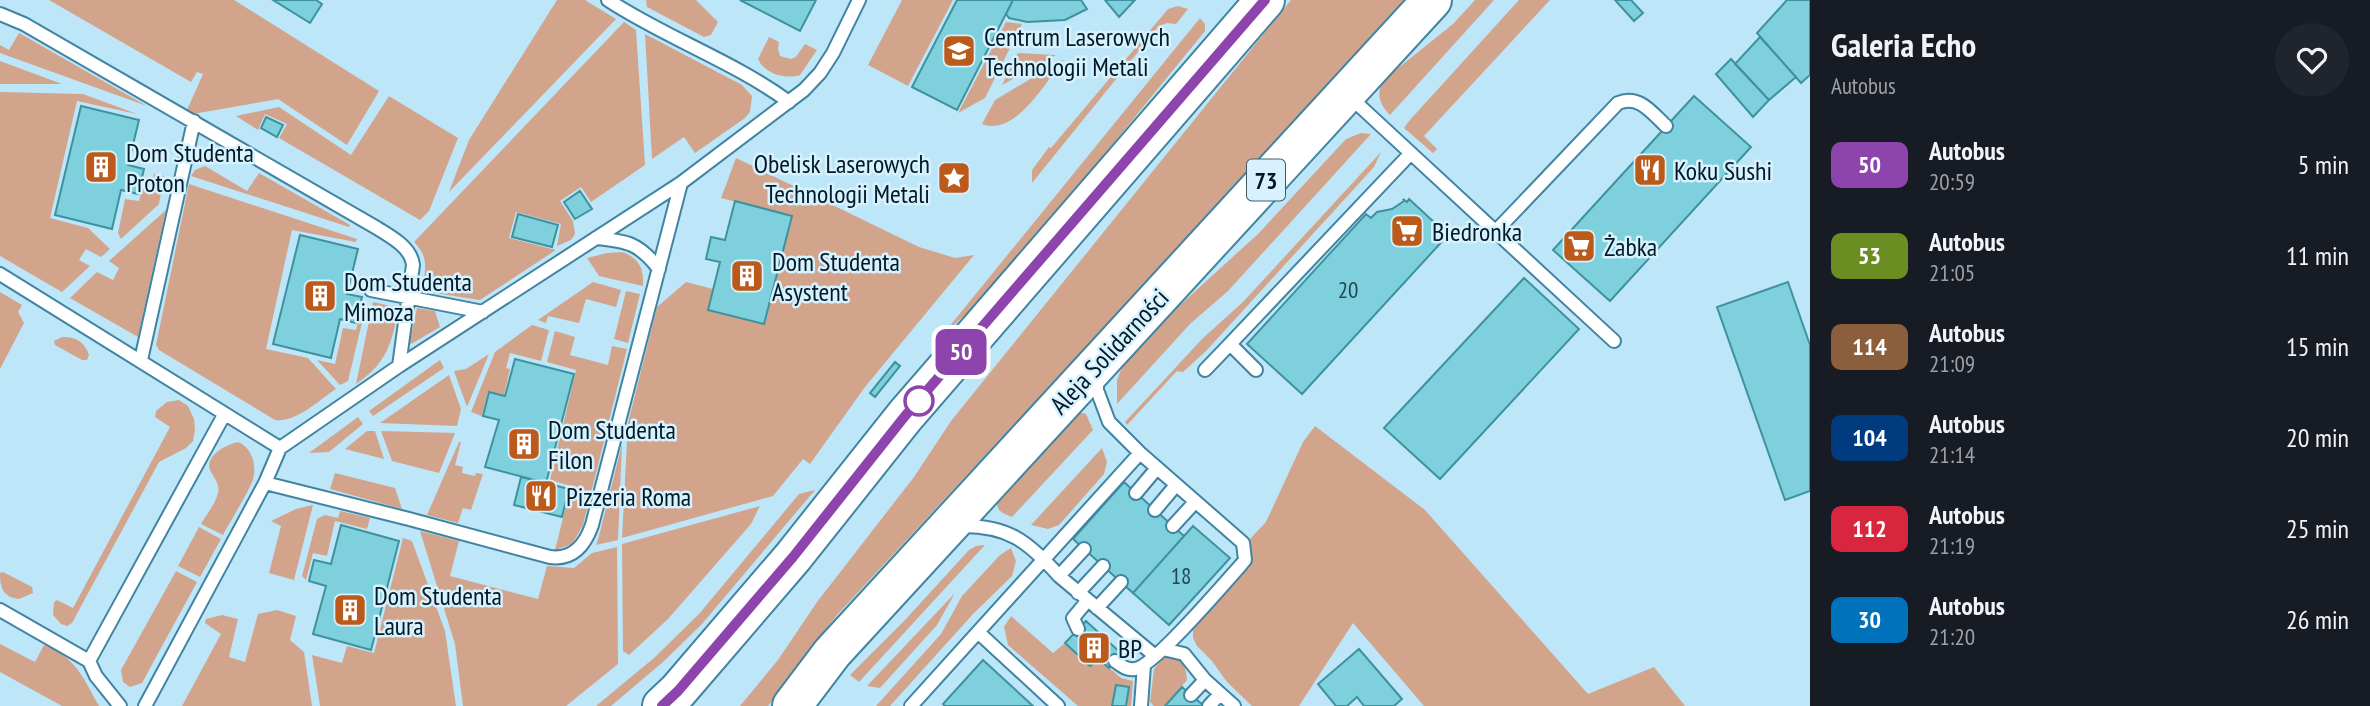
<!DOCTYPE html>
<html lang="pl">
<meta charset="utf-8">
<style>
:root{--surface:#171b24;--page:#20242c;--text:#f1f3f6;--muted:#9ea1a6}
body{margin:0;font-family:"PT Sans Narrow",sans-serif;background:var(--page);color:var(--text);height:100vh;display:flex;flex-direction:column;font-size:26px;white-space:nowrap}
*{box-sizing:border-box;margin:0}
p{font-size:23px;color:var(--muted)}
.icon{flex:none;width:38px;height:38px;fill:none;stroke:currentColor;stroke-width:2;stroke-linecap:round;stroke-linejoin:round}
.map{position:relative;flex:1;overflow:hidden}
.details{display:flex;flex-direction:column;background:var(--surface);width:560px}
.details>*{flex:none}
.badge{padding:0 14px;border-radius:10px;font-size:24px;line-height:46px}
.map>.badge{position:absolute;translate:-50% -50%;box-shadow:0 0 0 4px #fff}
.round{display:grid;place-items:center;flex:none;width:74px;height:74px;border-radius:37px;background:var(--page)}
.head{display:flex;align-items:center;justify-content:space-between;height:119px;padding:0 21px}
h1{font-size:33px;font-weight:800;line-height:52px}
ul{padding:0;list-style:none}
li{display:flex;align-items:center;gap:21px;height:91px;padding:0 21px}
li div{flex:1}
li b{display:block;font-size:26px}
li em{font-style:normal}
li .badge{min-width:77px;font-weight:700;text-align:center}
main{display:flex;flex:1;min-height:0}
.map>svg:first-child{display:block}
</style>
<main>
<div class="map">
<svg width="1810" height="706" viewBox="0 0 1810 706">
<rect width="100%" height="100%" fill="#bee6f9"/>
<path fill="#d3a48c" d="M49 0H234L379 91 347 145 278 99 193 114 187 110 203 74 197 72 191 82Z
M557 0H585L616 19 449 192 469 140Z
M646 0H696L718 22 711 35 704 37 647 7Z
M902 0H953L908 86 868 65Z
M1291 0H1408L836 616 768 706H740L778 660 817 602 914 477 951 421Z
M1475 0H1494L1390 115C1379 104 1377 95 1382 81L1453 24Z
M1519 0H1550L1424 136 1437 149 1433 153 1404 128 1409 121Z
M1178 6 1188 9 1176 24 1167 23 1159 26 1032 183V170L1049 147 1051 148 1168 9Z
M1200 18 1205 24V31L1016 263 998 284 940 338Z
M624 22 636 30 645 165 591 202 581 187 560 201 573 221 575 234 571 240 557 246 561 224 516 212 509 238 556 250 480 300 422 291C425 270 430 258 414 242Z
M1006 22 1022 24 985 98 958 113Z
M19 33 147 106 0 53V45L9 50Z
M645 34 742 85 752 96 750 112 745 118 695 153 684 137 652 159Z
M769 37 779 42 778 49 780 56 791 59 796 57 805 44 817 50 800 75C785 80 764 73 758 59Z
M1018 53 1056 55 1002 85Z
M1064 59C1046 82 1015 137 982 124L995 100Z
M0 61 62 84H0Z
M0 92 83 94 137 114 77 101 50 218 88 228 110 249 101 257 86 249 79 260 90 266 62 292 0 256Z
M389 96 458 138 429 211 420 220 279 138 287 124 265 114 258 130 236 116 279 107 351 155Z
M1361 133 1371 134 1228 291 1190 324 1117 404V380L1124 362 1158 325 1258 234 1346 139Z
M1381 152 1374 167 1206 351 1183 372 1177 371 1127 425 1125 422 1202 339 1243 302Z
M736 158 919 247 955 258 974 255 865 387 810 464 803 459 773 496 622 538 628 423 657 307 686 282 713 289 708 310 764 324 792 216 721 198Z
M205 166 247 191 259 173 350 225 349 227 191 176 195 170Z
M154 174 164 176 159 204 121 239 118 233 125 199 139 201 145 177 153 178Z
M189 184 357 239 356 242 292 230 266 349 308 358 336 389C319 400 296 423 275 420L159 350 156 345Z
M166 210 138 337 70 298 97 272 113 280 119 268 109 261Z
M622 252C639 258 644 268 643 286L599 276 587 258 607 253Z
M593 282 621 290 616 307 586 299 579 323 548 316 546 323 538 320Z
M626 291 640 294 628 343 614 339Z
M0 292 22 305 18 312 24 323 0 369Z
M373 302 399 308C391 344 388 362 356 384Z
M362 305 366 306 348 381 340 385 317 360 335 364 343 328 356 330Z
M417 308 435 311 440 327 411 344 410 341Z
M532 325 549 330 541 361 510 353 506 368 510 369 504 395 488 391 482 416 471 412 495 352Z
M555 331 575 337 570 355 608 365 612 346 627 349 583 525 572 544 555 550 571 486 550 480 576 370 547 362Z
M62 337C75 336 85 342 89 355L87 360H82L55 345 54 341Z
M489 354 467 407 454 371 466 369Z
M440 360 444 368 373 416 369 411Z
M449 375 461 409 457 426 380 423Z
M179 400 188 406 194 419 195 430 193 441 186 448 159 462 72 623 67 626 61 624 53 615 54 602 57 600 73 608 170 427 155 417 156 411 167 402Z
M1078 412 1086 414 1093 430 1012 517C1003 513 996 512 997 500Z
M358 417 363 424 329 452 309 453Z
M1315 426 1425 510 1588 694 1654 667 1685 706H1424L1353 623 1299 706H1252L1227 682 1212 661 1197 646 1193 638V629L1247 569 1252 559 1249 540 1266 522 1303 442Z
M367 431H375L384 459 345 449Z
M381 431 455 433 439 473 392 461Z
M238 442C250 446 256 462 254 475 253 486 229 523 223 535L201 524C206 515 216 503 218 493 222 476 197 470 217 452 223 447 230 444 238 442Z
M459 442H461L455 465 463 467 462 473 475 476 476 473 483 474 471 510 463 508 458 523 427 515Z
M622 444 618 540 596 545 599 536Z
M1102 448 1107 462 1104 474 1059 525 1048 529 1031 525Z
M335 473 395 488 402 509 330 489Z
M815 490 702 624 663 662 611 706H596L654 658 699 614 799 494Z
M313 505 294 580 269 573 281 526 271 521 296 509Z
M760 506 751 524 668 619 629 655 623 651 622 544Z
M340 511 370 518 367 529 335 521 327 556 313 553 306 580 302 576 317 519 325 515 338 518Z
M199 527 221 539 200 577 178 566Z
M420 531 459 541 450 576 538 599 547 566 574 568 592 553 617 547 618 664 566 706H463L455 644Z
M403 538 412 541 445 631 456 706H320L312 655 342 663 347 646 374 653Z
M985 545 859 682 850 675 905 620 969 550 976 546Z
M1011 548 1016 561 1012 576 973 614 890 706H876L941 634 962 596 1000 555Z
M176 571 197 582 142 683 130 687 123 682 121 670Z
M3 572 32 587 33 593 19 599C3 597 0 588 0 573Z
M955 593 937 625 880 688 867 686Z
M277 610 296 616 290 640 304 652 312 706H182L221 634 205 623 206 619 222 615 238 619 229 657 245 662 258 614Z
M1011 616 1053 653 1065 643 1098 658 1121 678 1133 681 1131 706H1078L1008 645 1004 627Z
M0 644 35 662 44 645C77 658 83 678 99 706H62L0 672Z
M1172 656C1184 661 1186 668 1187 680L1165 706H1154L1150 702 1154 669 1163 658Z"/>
<path fill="#7ed0dd" stroke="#3e929e" stroke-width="2" d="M273 0H316L322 4 310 23Z
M740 0H816L800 31Z
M957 0H1013L957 110 912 87Z
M1013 0H1081L1087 9 1065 20 1027 22 1009 18 1006 14Z
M1105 0H1135L1119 17Z
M1615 0H1631L1643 13 1634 21Z
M1787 0H1810V75L1801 83 1757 33Z
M1760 37 1796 77 1769 100 1735 64Z
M1731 59 1769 100 1753 117 1716 74Z
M1694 96 1751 147 1610 301 1553 250Z
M81 106 139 120 128 165 144 169 138 194 121 190 112 229 55 215Z
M266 117 283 125 277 137 261 128Z
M580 191 592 209 575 219 564 202Z
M1403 199 1407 202 1409 199 1448 235 1302 394 1247 344 1366 214 1371 218 1377 212 1392 209 1404 201Z
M735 201 792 216 764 324 708 310 720 262 706 259 711 237 725 240Z
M518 214 558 225 552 247 512 237Z
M300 235 358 249 347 294 362 297 356 323 340 319 331 358 273 344Z
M1524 278 1579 329 1440 479 1384 428Z
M1788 282 1810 345V491L1785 500 1717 307Z
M515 359 574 374 546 483 485 467 499 420 483 416 489 392 505 396Z
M895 362 900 366 875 397 870 393Z
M521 477 569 489 562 517 514 505Z
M1124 482 1184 536 1133 593 1073 539Z
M341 525 399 541 371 650 313 634 326 586 309 581 314 560 331 564Z
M1193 526 1230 558 1169 625 1133 593Z
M1086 621 1122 654 1109 668 1098 658 1090 666 1065 643Z
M1359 649 1402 699 1394 706H1364L1357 697 1347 706H1336L1318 684Z
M983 660 1033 706H945L943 704Z
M1116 685 1129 687 1126 706H1112Z
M1182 687 1204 706H1165Z"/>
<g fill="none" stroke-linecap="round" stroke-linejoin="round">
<defs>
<path id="service" d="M608 0C666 38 733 61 789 102
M0 14 24 24 377 228C391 237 411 247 413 265L399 366
M1349 96 1614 341
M1495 232 1618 103C1639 94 1652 113 1666 126
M596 238C627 241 639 243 659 269
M0 274 280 448
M371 290 483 312
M141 360 194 121
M1205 370 1230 344
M1256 370 1230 344 1411 153
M1097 378V390L1109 422 1140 453 1243 543 1245 560 1240 566C1224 584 1153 667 1135 669 1126 670 1122 666 1115 661
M265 483 409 519 550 557C573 560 585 545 592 525L681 183
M1136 493 1157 468
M1155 510 1176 485
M960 526C1007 525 1028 541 1059 576L1084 549
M1173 526 1195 502
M1059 576 1154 655
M1078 593 1103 566
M1097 608 1121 582
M0 610 89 661 96 676 120 706
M1078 629 1073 618 1088 600
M979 633 1058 706
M1163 649 1184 654 1205 680 1234 706
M89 661 224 415
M1191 695 1205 680
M145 706 265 483 280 448 399 366 681 183 804 90 820 73 833 53 859 0
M911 706 1140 453
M1141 706 1144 665
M1209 706 1220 694"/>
<path id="primary" d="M662 706 678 691 793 557 905 416 1265 0
M792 706 832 653 1432 0"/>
</defs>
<use href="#service" stroke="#4084a2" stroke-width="16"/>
<use href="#primary" stroke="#4084a2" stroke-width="42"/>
<use href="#service" stroke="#fff" stroke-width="12"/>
<use href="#primary" stroke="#fff" stroke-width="38"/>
</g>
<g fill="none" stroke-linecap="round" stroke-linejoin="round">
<defs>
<path id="line" d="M662 706 678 691 793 557 905 416 1265 0"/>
</defs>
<use href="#line" stroke="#fff" stroke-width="16"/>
<use href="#line" stroke="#8e44ad" stroke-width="10"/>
</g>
<defs>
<symbol id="university-square" viewBox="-11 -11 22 22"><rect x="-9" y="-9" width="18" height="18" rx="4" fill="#bb5a1a" stroke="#d7f1fe"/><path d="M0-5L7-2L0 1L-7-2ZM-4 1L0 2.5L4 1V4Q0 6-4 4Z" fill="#fff"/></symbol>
<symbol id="building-square" viewBox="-11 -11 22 22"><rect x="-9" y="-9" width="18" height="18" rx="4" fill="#bb5a1a" stroke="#d7f1fe"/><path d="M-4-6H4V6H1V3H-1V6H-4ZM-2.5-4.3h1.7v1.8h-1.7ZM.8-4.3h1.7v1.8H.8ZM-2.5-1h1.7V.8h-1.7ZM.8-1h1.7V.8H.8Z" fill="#fff"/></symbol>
<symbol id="restaurant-square" viewBox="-11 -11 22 22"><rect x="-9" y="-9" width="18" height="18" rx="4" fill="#bb5a1a" stroke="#d7f1fe"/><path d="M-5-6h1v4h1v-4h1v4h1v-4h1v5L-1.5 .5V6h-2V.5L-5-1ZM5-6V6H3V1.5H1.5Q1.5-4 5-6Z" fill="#fff"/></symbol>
<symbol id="sight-square" viewBox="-11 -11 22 22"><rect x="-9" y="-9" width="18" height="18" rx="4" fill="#bb5a1a" stroke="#d7f1fe"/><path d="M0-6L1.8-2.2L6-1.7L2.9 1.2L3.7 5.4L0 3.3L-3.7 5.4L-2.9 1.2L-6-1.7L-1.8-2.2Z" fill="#fff"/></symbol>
<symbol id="supermarket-square" viewBox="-11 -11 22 22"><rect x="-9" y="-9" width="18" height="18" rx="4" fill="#bb5a1a" stroke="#d7f1fe"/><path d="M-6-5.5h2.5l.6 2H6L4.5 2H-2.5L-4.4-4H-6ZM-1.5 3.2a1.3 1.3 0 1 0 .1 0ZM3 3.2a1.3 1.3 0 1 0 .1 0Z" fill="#fff"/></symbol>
</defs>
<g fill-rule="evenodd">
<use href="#university-square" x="940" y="32" width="38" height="38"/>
<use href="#building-square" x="82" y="148" width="38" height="38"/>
<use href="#restaurant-square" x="1631" y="151" width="38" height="38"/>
<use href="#sight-square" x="935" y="159" width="38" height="38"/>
<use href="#supermarket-square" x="1388" y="212" width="38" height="38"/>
<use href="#supermarket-square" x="1560" y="227" width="38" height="38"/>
<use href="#building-square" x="728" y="257" width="38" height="38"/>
<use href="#building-square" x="301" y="277" width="38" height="38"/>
<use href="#building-square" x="505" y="425" width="38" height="38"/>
<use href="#restaurant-square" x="522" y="477" width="38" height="38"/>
<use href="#building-square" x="331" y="591" width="38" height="38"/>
<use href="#building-square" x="1075" y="629" width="38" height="38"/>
</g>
<circle fill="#fff" stroke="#8e44ad" stroke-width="3.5" cx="919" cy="401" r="14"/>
<g text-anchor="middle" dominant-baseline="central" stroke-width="5" stroke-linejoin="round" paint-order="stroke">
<g font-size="23" fill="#204854">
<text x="1348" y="289">20</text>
<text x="1181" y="575">18</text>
</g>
<rect fill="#d7f1fe" stroke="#405b68" stroke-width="2" x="1247" y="159.5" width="38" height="41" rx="5"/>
<g font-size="24" font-weight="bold" fill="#001b27">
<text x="1266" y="180">73</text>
</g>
<g font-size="26" fill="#001b27" stroke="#d7f1fe" text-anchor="start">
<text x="984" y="36">Centrum Laserowych<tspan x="984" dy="30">Technologii Metali</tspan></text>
<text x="126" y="152">Dom Studenta<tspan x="126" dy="30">Proton</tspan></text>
<text x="930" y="163" text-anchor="end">Obelisk Laserowych<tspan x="930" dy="30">Technologii Metali</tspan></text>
<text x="1674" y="170">Koku Sushi</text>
<text x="1432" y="231">Biedronka</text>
<text x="1604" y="246">Żabka</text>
<text x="772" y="261">Dom Studenta<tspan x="772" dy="30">Asystent</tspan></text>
<text x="344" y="281">Dom Studenta<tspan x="344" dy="30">Mimoza</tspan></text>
<text x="548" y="429">Dom Studenta<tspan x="548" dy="30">Filon</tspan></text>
<text x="566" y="496">Pizzeria Roma</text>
<text x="374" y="595">Dom Studenta<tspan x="374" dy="30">Laura</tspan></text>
<text x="1118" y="648">BP</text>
</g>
<g font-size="26" fill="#001b27" stroke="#d7f1fe">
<text transform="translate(1109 351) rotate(-47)">Aleja Solidarności</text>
</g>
</g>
</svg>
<b class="badge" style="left:961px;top:352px;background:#8e44ad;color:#fff">50</b>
</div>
<section class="details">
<div class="head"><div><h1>Galeria Echo</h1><p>Autobus</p></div><a class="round"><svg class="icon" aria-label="heart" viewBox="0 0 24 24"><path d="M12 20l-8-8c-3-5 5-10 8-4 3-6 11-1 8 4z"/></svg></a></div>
<ul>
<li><span class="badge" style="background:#8e44ad;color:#fff">50</span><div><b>Autobus</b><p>20:59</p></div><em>5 min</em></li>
<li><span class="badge" style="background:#6b8e23;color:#fff">53</span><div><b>Autobus</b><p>21:05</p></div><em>11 min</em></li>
<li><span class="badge" style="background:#8b5e3c;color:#fff">114</span><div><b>Autobus</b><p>21:09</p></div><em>15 min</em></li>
<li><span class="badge" style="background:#003b80;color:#fff">104</span><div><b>Autobus</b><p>21:14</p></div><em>20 min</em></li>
<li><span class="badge" style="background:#d7263d;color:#fff">112</span><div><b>Autobus</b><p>21:19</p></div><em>25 min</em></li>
<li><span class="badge" style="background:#0072bc;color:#fff">30</span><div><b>Autobus</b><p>21:20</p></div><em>26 min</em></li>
</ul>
</section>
</main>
